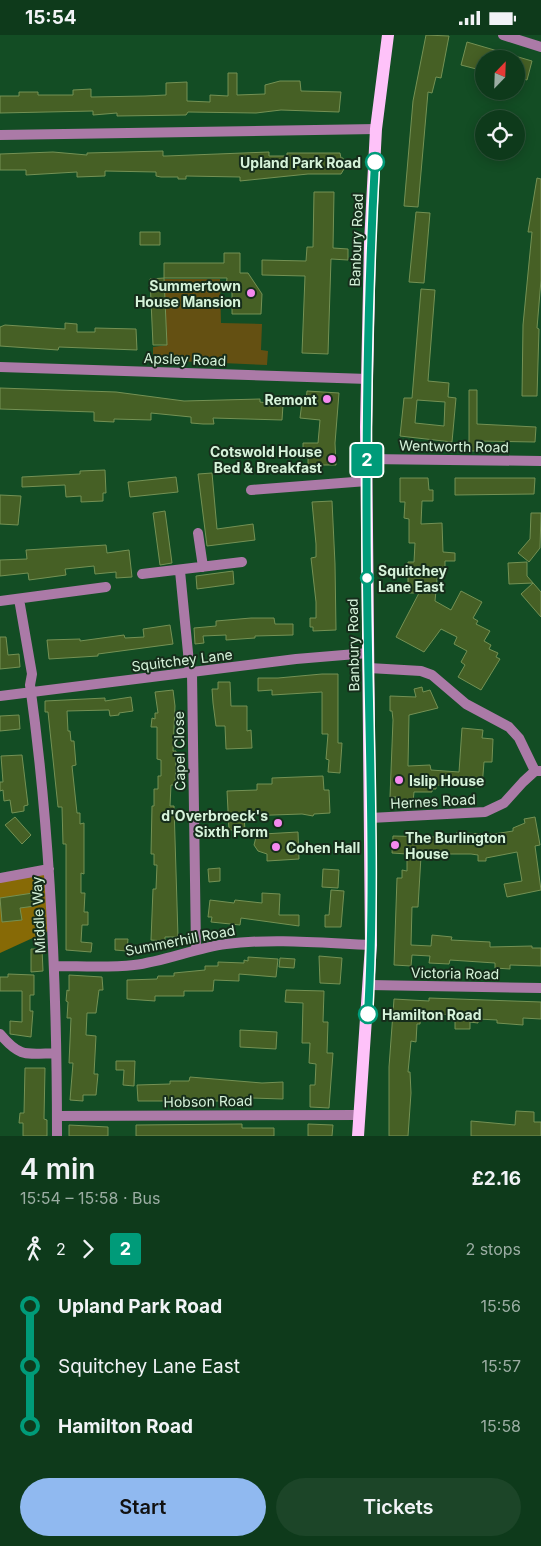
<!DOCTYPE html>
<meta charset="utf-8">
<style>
:root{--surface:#0e3a1b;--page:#1c4528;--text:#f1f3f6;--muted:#9bada3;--line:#2e543a;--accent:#90b9f0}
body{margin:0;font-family:Inter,sans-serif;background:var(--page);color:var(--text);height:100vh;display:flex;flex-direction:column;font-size:19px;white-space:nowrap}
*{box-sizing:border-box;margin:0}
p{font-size:16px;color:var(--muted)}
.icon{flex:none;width:28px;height:28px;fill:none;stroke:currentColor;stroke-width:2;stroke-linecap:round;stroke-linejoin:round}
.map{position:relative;height:1101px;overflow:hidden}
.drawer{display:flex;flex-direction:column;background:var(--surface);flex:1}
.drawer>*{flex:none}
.badge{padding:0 10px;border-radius:4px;font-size:18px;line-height:32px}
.needle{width:32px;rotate:23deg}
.fabs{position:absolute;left:475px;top:15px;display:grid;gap:10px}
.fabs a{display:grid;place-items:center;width:50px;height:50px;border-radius:50%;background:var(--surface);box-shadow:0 2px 12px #0003,0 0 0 1px var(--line);font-size:25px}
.map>.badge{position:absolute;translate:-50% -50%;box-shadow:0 0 0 2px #fff}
.legs{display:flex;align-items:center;gap:8px;height:55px;padding:0 20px;font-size:16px}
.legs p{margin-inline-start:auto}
.head{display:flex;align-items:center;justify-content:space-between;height:85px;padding:0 20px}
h1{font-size:28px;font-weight:600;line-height:38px}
.action{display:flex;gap:10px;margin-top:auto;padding:10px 20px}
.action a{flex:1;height:58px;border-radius:30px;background:var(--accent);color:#111;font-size:20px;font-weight:600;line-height:58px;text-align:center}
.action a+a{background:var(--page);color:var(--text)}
ul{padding:0 20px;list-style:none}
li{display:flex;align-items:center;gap:18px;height:60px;font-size:19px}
li i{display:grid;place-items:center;width:8px;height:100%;margin:0 6px;background:currentColor}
li i::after{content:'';width:12px;height:12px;margin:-6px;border:4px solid;border-radius:50%;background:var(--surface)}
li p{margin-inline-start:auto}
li:first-child i{background:linear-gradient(#0000 50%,currentColor 0)}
li:last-child i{background:linear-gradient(currentColor 50%,#0000 0)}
.status{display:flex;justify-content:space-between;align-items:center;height:35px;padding:0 25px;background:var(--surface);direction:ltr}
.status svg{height:14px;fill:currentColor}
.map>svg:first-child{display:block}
</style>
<div class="status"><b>15:54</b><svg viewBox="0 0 49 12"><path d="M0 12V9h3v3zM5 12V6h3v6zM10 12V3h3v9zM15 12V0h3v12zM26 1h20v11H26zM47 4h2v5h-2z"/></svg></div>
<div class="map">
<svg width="541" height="1101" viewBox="0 0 541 1101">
<rect width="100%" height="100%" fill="#134d24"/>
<path fill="#645012" d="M164 244H220L221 288 262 289 261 315 268 316 267 330 153 325V312L167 310Z"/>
<path fill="#876a06" d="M45 839 48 896 0 918V847Z"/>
<path fill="#466025" stroke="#749154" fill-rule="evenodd" d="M426 0 449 1 441 43 436 42 432 58 428 57 418 172 404 171 413 66Z
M467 7 532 26 527 45 516 42V24H484V36L461 30Z
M228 38H237V60L265 59V50L280 46H300L301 56 341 57 339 77 281 75 256 78 188 77 186 80 117 81V78L93 80V76L0 78V61H19V57H38V60H73V55L91 54V62L145 61 166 60V48L187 47V66L210 67V60L228 61Z
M163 116V121H166L269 117V121H287V118H340L341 123H343L344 134 341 139H308L240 146V142L186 141V144H178V142H161L156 141V137L105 136V141L77 142V137L26 140V135H0V119L53 117 87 120V118Z
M537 143 541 144V245L537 293 539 294 537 361H522L523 290 532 197H528Z
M314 157H334L333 213 348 214V225L331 224 328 319 302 318 305 241 262 240V225L306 226 307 212H313Z
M416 177 430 178 424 248 409 247Z
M140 197H160V210H140Z
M224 218H240V238H248L262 259 261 279H232V255L226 254 227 243H164V228H224Z
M164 243 167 310H153L150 244Z
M421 254 435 255 428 346 449 348 448 362 456 363 452 407 400 401 404 363H412ZM417 365 445 367 444 391 415 388Z
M65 288 77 289V297H95V293L136 294 137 315 59 312 58 315 0 311V292L5 290 65 294Z
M0 353 116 357 184 366 260 364V367L283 370 282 385 213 383 214 389H203L191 388V382L151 378V385L114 384V387L94 386V377L0 374Z
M469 355H477V389L536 392 535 407 477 406V416H469Z
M307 356 339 358 335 408 336 430H308V423H303V408H318L320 385 300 383 302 367H306Z
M105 435 106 458H103V466L81 467V461L66 462 65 450 22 452V442L80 439V436Z
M212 438 217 494 253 489 255 505 207 511 198 439Z
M176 442 178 457 130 462 128 447Z
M400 443H428L429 455H433V466H422L421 489 442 488 443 517 455 518V526H445V534H438L435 566 451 575 461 556 482 567 473 583 478 586 476 589 490 596 484 606 491 610 489 614 498 618 496 622 500 624 481 655 458 642 465 630 461 627 467 616 454 609 457 602 441 594 424 617 396 602 419 558H408V527H414L415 508H409V484L404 483 405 467H400Z
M455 443H535L534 459 455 460Z
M0 460 21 461 18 490 0 489Z
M332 466 335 529 336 595 313 596V592H310V583H316V567L311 523 316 522V509L312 467Z
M165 476 172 528 160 530 153 478Z
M531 478H541L540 513 529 527 518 518 530 504Z
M106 510 107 518 129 515 132 542 116 543V537L95 539 94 531 65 534 66 540 44 543 29 545 28 538 0 541V525L27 524 26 515Z
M527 527V541L541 557V582L521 559 533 548 509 549 508 528Z
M233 536 234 549 197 554 196 541Z
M251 583H274L275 589H293V600L255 601V603L226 605V600L203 601 204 608 195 609 194 593 216 591V586Z
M170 590 173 609 98 619V621L49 624 47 605 80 604V606L124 600 125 603 144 602 143 594Z
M0 602H6L8 620 19 619 20 632 0 634Z
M322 639H338V708H342L340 738 328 737 329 725 326 724 328 699H322V657L272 660V655L258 656V643H278Z
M218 647H230L231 671H247V696L251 695 252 713 226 714 225 691H216L213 668 212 654H218Z
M422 652 423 657 430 655 438 673 409 680 408 731 430 730 431 735 459 737 462 693 483 695 482 703 493 704 492 727H484L482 752 436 750V754H432V757H414L413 767H396V762H390L393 685 392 676H390V661L416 662 414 654Z
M173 655 175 671 173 716H176V725L175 750H171L170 771H174L178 902H165V906L151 905 153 854H156L157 830H154V819H151L152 771H154V754H158V741H161V725L157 724V692H151L152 683 155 684V678H158L155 657Z
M131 662 133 676 119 678V680L110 681 109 675 67 676 68 696H70L71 706H74L76 730 72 731 77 778H80V789L84 788V839L81 838V858H85L84 877H88V890H82L81 907 92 908 91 917 66 915V809H63L62 772H58L48 677H45V666L105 663V666Z
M19 680 20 694 0 696V681Z
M22 720 28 770 24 771V776L12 778 10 765 4 766 3 755 0 756V747H3L1 721Z
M323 741 324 755H329L330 778 314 779 313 781 302 779 244 781 245 795H229L227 756 257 755V749H272V743Z
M15 782 31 800 22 809 5 790Z
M535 782 540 810 535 811 541 855 507 862 504 849 522 846 517 817 486 823V826H478V820L471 819H428V821H421L418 872H412L411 910 431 911 432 900 452 902 451 905 490 907V912L532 911V913H541V931L510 930V934L495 933V928L450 925 449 929 429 928 430 921 412 920 411 931 394 930 397 843H402V835L407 836V819L392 818 393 801 437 802V800L456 801V798L494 799 513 796V793L525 788 524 784Z
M298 797 299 824 267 826V819L258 816 254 810 256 802 263 799Z
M220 833V846L209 847 208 834Z
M323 834 339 835 338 853 322 852Z
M331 855 344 856 341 892H325V880H329Z
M33 858 35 871 20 873 22 885 2 887 0 863Z
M262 858 280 859 279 880H299V891L241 883 240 890 211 887 212 882H208L210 865 234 868 235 865 262 868Z
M115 904H128L127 916 115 915Z
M31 914H42L43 936 31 937Z
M319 921 342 923 340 949 320 948Z
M248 922 278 924 276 942 239 939V946L214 945 213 956H184V961H155V966L127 964V945L157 944 158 941H174V938L205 935V931H218V927L244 928V925L248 926Z
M280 923 295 924 294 933 279 932Z
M8 939 34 940V960H30V976H33L31 1002 10 999V986L22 987V956H0V942H8Z
M69 940 102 942 103 955H99L96 978H87L86 1000 96 1001 94 1039H98L96 1060H83V1066L70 1065 73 1028H69L71 983H67L68 967 66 966 67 955 69 956Z
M286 955 324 956 323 987H328L327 1018H333L329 1073 310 1072V1050H315L316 1029 309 1028 310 1008H302L303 968 285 967Z
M429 963 541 967V984L523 983V990L497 988V985L478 984V988L470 987V994H455V980L421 978 420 989H417L416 1007 411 1006 408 1037H410L411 1058 408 1101H389V1032L394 964 429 966Z
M240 995 277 997 276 1014 240 1012Z
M116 1026H135L134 1051 123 1050 124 1035H116Z
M25 1033H45L44 1084 47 1085V1101H23V1088H19L20 1078H24Z
M190 1042 262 1048 283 1047V1064L251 1063 221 1066H138L137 1050 170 1049V1046H189Z
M516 1076 534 1077V1087H541V1101H471V1086L515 1090Z
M242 1089V1093H274V1101H136V1090Z
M308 1089 333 1090 332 1101H308Z
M69 1090 108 1092V1101H69Z"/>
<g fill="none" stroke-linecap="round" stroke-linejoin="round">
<path stroke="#ab7aa7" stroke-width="10" d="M503 0 541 12
M0 100 376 94
M0 332 368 344
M367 424 541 426
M251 455 367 446
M198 498 203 532
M180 536 190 638
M142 539 242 527
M19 564 32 639 30 650C51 800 57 950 57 1101
M0 566 106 552
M369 633 421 636 432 640 466 669 509 692 519 703 535 736
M192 638 196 914
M0 661 296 624 368 618
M370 783 485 777 504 768 523 747 535 736H541
M0 843 49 834
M54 931C80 931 108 933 134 930 166 926 195 913 226 909 274 903 323 908 371 910
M369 950 541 953
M0 999C20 1023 26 1019 56 1018
M57 1081 360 1080"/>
<path stroke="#fec2f9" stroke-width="12" d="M358 1101 371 910 366 392 370 208 376 94 388 0"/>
</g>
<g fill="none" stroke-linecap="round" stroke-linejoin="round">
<defs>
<path id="line-1" d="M368 979C375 858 370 736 368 615 365 452 366 289 375 127"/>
</defs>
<use href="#line-1" stroke="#fff" stroke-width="11"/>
<use href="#line-1" stroke="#009b79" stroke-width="8"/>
</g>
<g fill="#fff" stroke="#009b79" stroke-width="2.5">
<circle cx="375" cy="127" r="9"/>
<circle cx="367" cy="543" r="6"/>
<circle cx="368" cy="979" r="9"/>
</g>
<g fill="#f589ef" stroke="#162d1b" stroke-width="2">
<circle cx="251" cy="258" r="5"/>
<circle cx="327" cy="364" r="5"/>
<circle cx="332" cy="424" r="5"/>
<circle cx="399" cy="745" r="5"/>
<circle cx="278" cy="788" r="5"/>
<circle cx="395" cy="810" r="5"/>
<circle cx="276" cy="812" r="5"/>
</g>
<g text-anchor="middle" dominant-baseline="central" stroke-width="4" stroke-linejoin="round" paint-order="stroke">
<g font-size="14" font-weight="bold" fill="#d6f3da" stroke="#162d1b" text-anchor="start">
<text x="361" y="127" text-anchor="end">Upland Park Road</text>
<text x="378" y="535">Squitchey<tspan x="378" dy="16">Lane East</tspan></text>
<text x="382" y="979">Hamilton Road</text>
</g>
<g font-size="14" fill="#d6f3da" stroke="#162d1b">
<text transform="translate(356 205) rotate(-88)">Banbury Road</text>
<text transform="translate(185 324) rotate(2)">Apsley Road</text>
<text transform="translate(454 411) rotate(1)">Wentworth Road</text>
<text transform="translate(353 610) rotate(-91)">Banbury Road</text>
<text transform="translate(182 625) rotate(-7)">Squitchey Lane</text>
<text transform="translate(179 716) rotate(-91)">Capel Close</text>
<text transform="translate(433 766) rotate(-3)">Hernes Road</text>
<text transform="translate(38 880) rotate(-93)">Middle Way</text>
<text transform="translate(180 905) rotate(-11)">Summerhill Road</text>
<text transform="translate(455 938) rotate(1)">Victoria Road</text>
<text transform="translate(208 1066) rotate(-1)">Hobson Road</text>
</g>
<g font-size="14" font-weight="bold" fill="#d6f3da" stroke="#162d1b" text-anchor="end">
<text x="241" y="250">Summertown<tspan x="241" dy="16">House Mansion</tspan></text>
<text x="317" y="364">Remont</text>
<text x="322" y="416">Cotswold House<tspan x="322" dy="16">Bed &amp; Breakfast</tspan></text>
<text x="409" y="745" text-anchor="start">Islip House</text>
<text x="268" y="780">d'Overbroeck's<tspan x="268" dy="16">Sixth Form</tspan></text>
<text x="405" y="802" text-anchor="start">The Burlington<tspan x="405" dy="16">House</tspan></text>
<text x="286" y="812" text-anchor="start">Cohen Hall</text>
</g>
</g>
</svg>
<div class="fabs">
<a><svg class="needle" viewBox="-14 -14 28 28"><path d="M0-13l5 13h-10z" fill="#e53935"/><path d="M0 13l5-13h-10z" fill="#9bada3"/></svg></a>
<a><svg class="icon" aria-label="locate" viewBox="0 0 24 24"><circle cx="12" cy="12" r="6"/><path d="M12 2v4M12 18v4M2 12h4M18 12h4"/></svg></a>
</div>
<b class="badge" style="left:367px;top:425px;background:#009b79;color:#fff">2</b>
</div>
<section class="drawer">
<div class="head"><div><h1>4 min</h1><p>15:54 – 15:58 · Bus</p></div><b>£2.16</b></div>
<div class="legs"><svg class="icon" aria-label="walk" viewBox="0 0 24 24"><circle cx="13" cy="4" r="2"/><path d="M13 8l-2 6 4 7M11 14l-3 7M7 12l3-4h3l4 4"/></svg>2<svg class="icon" aria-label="forward" viewBox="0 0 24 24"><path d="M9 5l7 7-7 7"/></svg><b class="badge" style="background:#009b79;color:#fff">2</b><p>2 stops</p></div>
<ul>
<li><i style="color:#009b79"></i><b>Upland Park Road</b><p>15:56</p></li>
<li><i style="color:#009b79"></i><span>Squitchey Lane East</span><p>15:57</p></li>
<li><i style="color:#009b79"></i><b>Hamilton Road</b><p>15:58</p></li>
</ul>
<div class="action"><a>Start</a><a>Tickets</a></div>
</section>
